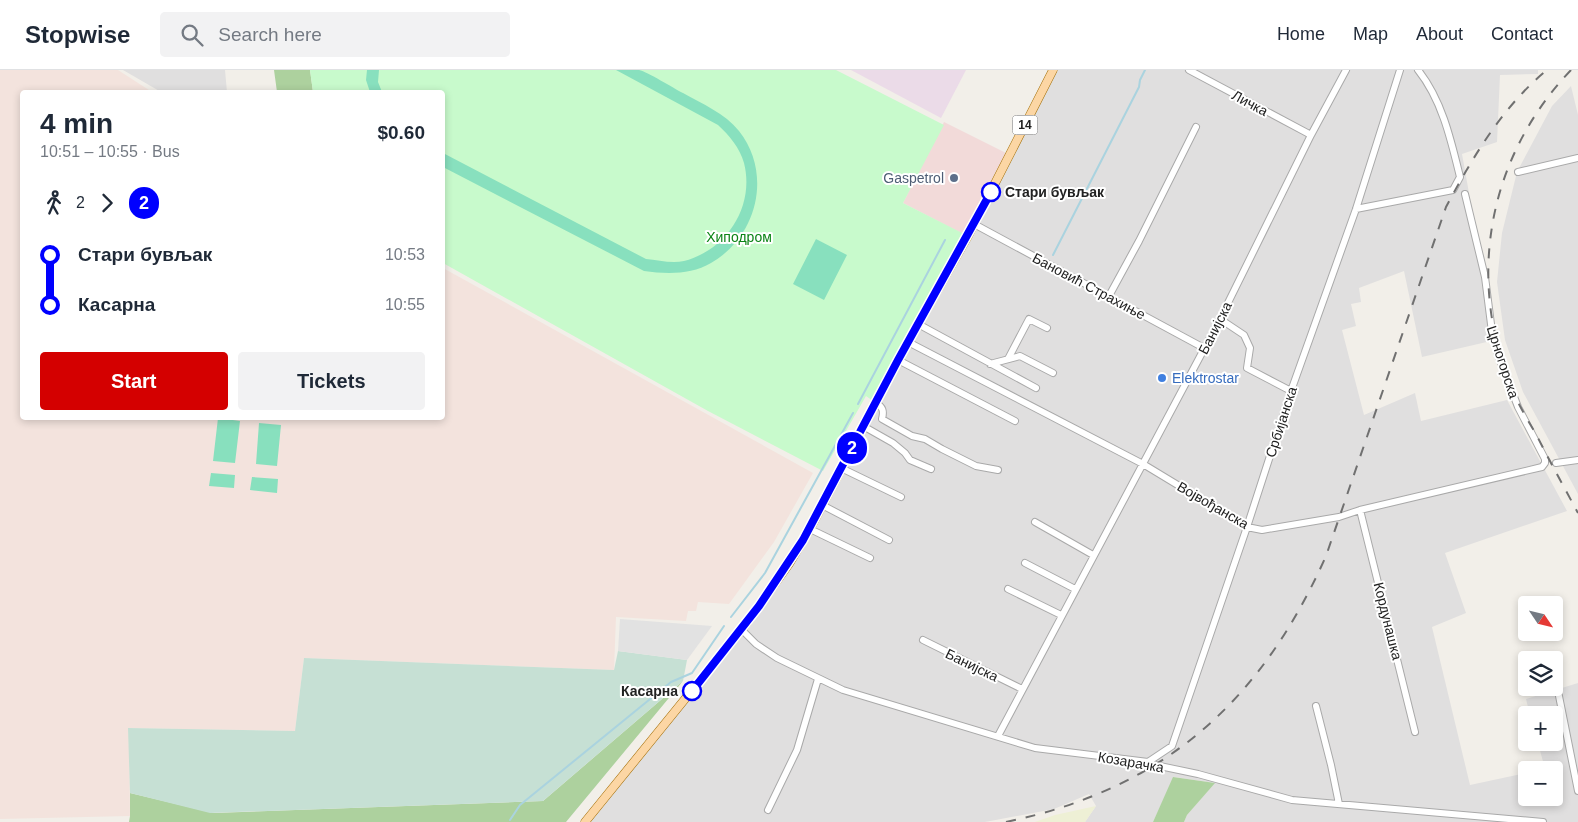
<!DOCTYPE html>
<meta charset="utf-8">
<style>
:root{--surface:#fff;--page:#f2f2f3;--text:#1f2937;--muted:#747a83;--line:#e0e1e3;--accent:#d40000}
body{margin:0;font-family:Arial,sans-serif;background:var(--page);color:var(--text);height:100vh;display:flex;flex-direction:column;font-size:19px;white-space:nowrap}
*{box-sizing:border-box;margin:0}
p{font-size:16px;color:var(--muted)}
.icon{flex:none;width:28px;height:28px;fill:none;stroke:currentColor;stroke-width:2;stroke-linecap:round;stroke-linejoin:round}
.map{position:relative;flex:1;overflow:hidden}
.sheet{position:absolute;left:20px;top:20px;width:425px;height:330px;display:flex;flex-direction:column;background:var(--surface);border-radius:5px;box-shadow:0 2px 8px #0003}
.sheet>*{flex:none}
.badge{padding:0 10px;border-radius:16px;font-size:18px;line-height:32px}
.needle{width:32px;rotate:125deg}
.tools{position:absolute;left:1518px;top:526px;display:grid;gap:10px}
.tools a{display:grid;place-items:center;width:45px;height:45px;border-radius:5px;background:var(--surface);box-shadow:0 2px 8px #0003;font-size:25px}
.map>.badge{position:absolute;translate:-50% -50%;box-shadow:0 0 0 2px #fff}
.legs{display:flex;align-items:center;gap:8px;height:55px;padding:0 20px;font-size:16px}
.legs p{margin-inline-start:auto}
.head{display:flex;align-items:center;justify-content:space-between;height:85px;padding:0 20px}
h1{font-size:28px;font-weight:600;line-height:38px}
.button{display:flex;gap:10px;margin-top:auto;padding:10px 20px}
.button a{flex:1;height:58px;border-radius:5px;background:var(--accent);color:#fff;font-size:20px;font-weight:600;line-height:58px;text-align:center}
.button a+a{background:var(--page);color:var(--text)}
ul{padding:0 20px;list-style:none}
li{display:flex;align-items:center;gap:18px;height:50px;font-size:19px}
li i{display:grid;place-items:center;width:8px;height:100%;margin:0 6px;background:currentColor}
li i::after{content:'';width:12px;height:12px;margin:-6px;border:4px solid;border-radius:50%;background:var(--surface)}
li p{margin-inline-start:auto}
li:first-child i{background:linear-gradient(#0000 50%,currentColor 0)}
li:last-child i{background:linear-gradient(currentColor 50%,#0000 0)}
header{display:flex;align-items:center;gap:30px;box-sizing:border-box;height:70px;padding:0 25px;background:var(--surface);border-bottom:1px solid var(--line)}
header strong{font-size:24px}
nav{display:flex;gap:28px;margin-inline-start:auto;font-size:18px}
.search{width:350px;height:45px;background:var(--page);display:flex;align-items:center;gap:12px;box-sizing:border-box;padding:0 18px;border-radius:5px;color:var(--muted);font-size:19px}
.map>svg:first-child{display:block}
</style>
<header>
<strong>Stopwise</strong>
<div class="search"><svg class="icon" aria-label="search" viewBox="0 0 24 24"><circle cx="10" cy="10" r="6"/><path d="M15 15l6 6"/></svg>Search here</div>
<nav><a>Home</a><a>Map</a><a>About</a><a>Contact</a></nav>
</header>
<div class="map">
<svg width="1578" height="752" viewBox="0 0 1578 752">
<rect width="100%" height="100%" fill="#f2efe9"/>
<path fill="#e0dfdf" d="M123 0H225L227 22H161Z
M1058 0H1538V4L1500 5 1497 72 1462 84 1474 151 1491 271 1422 287 1404 201 1359 218 1361 232 1351 234 1356 256 1342 260 1364 345 1415 323 1421 351 1507 330 1567 441 1445 483 1466 543 1432 557 1470 715 1526 703V728H1554V700H1540L1545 699 1538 673 1554 672V645H1530L1526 629 1578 613V752H1184L1187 745 1214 713 1174 707 1153 752H1085L1096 736 1089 724 1054 739 985 752H591L740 564 794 491 936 230Z
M1571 16 1578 45V424L1523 322 1505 270 1497 212 1502 163 1517 102 1552 36Z"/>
<path fill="#f2dad9" d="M944 52 1006 83 963 164 903 133Z"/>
<path fill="#ebdbe8" d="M851 0H966L941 48Z"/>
<path fill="#f3e3dd" d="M0 0H118L152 22H22V348H442L443 198 813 403 774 472 729 534 698 532 696 541H688L686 551 616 547 614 600 304 588 295 661 129 658 130 746 0 749Z"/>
<path fill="#eef0d5" d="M1096 736 1085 752H1035L1055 745Z"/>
<path fill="#add19e" d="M274 0H310L313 22H277Z
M683 611 566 752H129L130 746V723L214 743 543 731Z
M1173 707 1215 713 1187 745 1184 752H1153Z"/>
<path fill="#c6e0d4" d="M618 581 687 590 683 611 543 731 210 743 130 723 128 658 295 661 304 588 614 600Z"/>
<path fill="#c8facc" d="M310 0H836L944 55 903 133 968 166 876 333 866 326 823 401 708 341 443 193 442 22H313Z"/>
<path fill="#88e0be" d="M367 0H379L378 12 382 22H370L366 10Z
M616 0C623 0 632 0 639 0 648 2 673 18 683 23 702 34 725 43 739 61 773 104 757 167 711 193 691 205 666 204 644 201L443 97V83L646 189C658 190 672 194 684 191 727 180 755 136 744 93 740 78 729 65 718 55Z
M816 169 847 185 824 230 793 214Z
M218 348 240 351 235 393 213 391Z
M259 353 281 355 277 396 256 394Z
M211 403 235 405 234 418 209 416Z
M252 407 278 409 277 423 250 420Z"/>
<path fill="#e2e2e2" d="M620 549 712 556 687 590 618 581Z"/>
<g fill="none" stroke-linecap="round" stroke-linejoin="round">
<path stroke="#aad3df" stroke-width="2" d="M1053 185 1139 17 1140 10 1145 0
M858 334 945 170
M731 547 765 503 853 343
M510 750 520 735 671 612 692 603 724 556"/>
<defs>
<path id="minor" d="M1189 0 1311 65
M1518 102 1578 88
M1356 139 1453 120 1460 107C1451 70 1442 30 1418 0
M974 154 1204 278
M1109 226 1139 171 1196 57
M1220 249 1244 265 1250 278 1247 298 1291 321
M918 254 1036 318
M908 272 1143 394 1247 457 1262 460 1339 447 1360 440 1542 397 1545 393V389L1518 337 1498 285 1492 262 1485 207 1465 124
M1008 289 1029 249 1047 258
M898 290 1015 351
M990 294 1020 286 1053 303
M876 333C883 337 884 341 882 349L912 366 925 369 942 379 976 396 998 400
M863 356 893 373 905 383 910 390 931 399
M1556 393 1578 390
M841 398 901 427
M822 435 889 470
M1360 440 1415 662
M1035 452 1093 485
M810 459 870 488
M1025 493 1075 519
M1008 519 1061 545
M741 559 756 574 777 588 843 620 1035 678 1148 692 1155 695 1198 704 1292 730 1543 752
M923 570 1022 619
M1559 626 1578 721
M1316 636 1331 695 1339 734
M998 666 1220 249 1311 65 1346 0
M1148 692 1172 676 1247 457 1291 321 1356 139 1400 0
M768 740 797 680 818 609"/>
<path id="major" d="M585 752 746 554 789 494 810 459 898 290 968 166 1053 0"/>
</defs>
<use href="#minor" stroke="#a9a9a9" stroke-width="8"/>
<use href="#major" stroke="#a06b00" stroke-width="9"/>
<use href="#minor" stroke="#fff" stroke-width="6"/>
<use href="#major" stroke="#fcd6a4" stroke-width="8"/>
<path stroke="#707070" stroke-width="2" stroke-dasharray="10 10" stroke-linecap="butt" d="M1571 0C1491 84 1467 200 1508 309 1515 329 1526 347 1537 366 1550 392 1564 417 1578 443
M1006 752C1164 719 1261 632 1326 486L1446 137C1473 87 1502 37 1547 0"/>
</g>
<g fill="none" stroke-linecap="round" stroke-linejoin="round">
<defs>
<path id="line-1" d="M692 621 759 536 803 470 898 290 991 122"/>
</defs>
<use href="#line-1" stroke="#fff" stroke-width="11"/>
<use href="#line-1" stroke="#00f" stroke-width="8"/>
</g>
<circle fill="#5c6f8a" stroke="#fff" stroke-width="2" cx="954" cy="108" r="5"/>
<g fill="#fff" stroke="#00f" stroke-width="2.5">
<circle cx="991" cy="122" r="9"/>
<circle cx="692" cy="621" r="9"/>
</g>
<circle fill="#3f7fe0" stroke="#fff" stroke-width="2" cx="1162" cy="308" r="5"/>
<g text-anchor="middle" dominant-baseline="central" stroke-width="4" stroke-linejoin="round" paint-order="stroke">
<rect fill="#fff" stroke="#646464" stroke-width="1" x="1012.5" y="45.5" width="25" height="19" rx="4"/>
<g font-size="12" font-weight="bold" fill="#222">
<text x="1025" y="55">14</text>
</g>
<g font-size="14" fill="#222" stroke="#fff">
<text transform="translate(1250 33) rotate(28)">Личка</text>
<text transform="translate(1089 216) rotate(28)">Бановић Страхиње</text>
<text transform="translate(1215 258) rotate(-63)">Банијска</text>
<text transform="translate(1503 292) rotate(72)">Црногорска</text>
<text transform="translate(1281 352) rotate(-72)">Србијанска</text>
<text transform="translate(1213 435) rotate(30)">Војвођанска</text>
<text transform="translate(1388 551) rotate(76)">Кордунашка</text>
<text transform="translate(972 595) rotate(26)">Банијска</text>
<text transform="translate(1131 692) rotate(10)">Козарачка</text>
</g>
<g font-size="14" fill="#4e5e75" stroke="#fff" text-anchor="end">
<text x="944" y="108">Gaspetrol</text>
</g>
<g font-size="14" font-weight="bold" fill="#222" stroke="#fff" text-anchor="start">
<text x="1005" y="122">Стари бувљак</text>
<text x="678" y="621" text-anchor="end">Касарна</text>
</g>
<g font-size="14" fill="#0c8416" stroke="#fff">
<text x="739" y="167">Хиподром</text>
</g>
<g font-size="14" fill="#366cbe" stroke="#fff" text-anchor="start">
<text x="1172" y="308">Elektrostar</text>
</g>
</g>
</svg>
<div class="tools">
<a><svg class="needle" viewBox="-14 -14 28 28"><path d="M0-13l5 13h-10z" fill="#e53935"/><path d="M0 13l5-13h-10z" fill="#747a83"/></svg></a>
<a><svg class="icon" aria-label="layers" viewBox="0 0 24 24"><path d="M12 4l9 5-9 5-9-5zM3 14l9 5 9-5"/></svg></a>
<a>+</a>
<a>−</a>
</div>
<b class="badge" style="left:852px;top:378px;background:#00f;color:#fff">2</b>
<section class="sheet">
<div class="head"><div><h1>4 min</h1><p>10:51 – 10:55 · Bus</p></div><b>$0.60</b></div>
<div class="legs"><svg class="icon" aria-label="walk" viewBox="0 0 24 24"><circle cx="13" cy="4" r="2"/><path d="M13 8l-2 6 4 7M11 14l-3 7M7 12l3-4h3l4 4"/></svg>2<svg class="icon" aria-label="forward" viewBox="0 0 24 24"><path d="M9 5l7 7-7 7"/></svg><b class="badge" style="background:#00f;color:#fff">2</b></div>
<ul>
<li><i style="color:#00f"></i><b>Стари бувљак</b><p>10:53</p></li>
<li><i style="color:#00f"></i><b>Касарна</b><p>10:55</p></li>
</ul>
<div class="button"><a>Start</a><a>Tickets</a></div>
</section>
</div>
